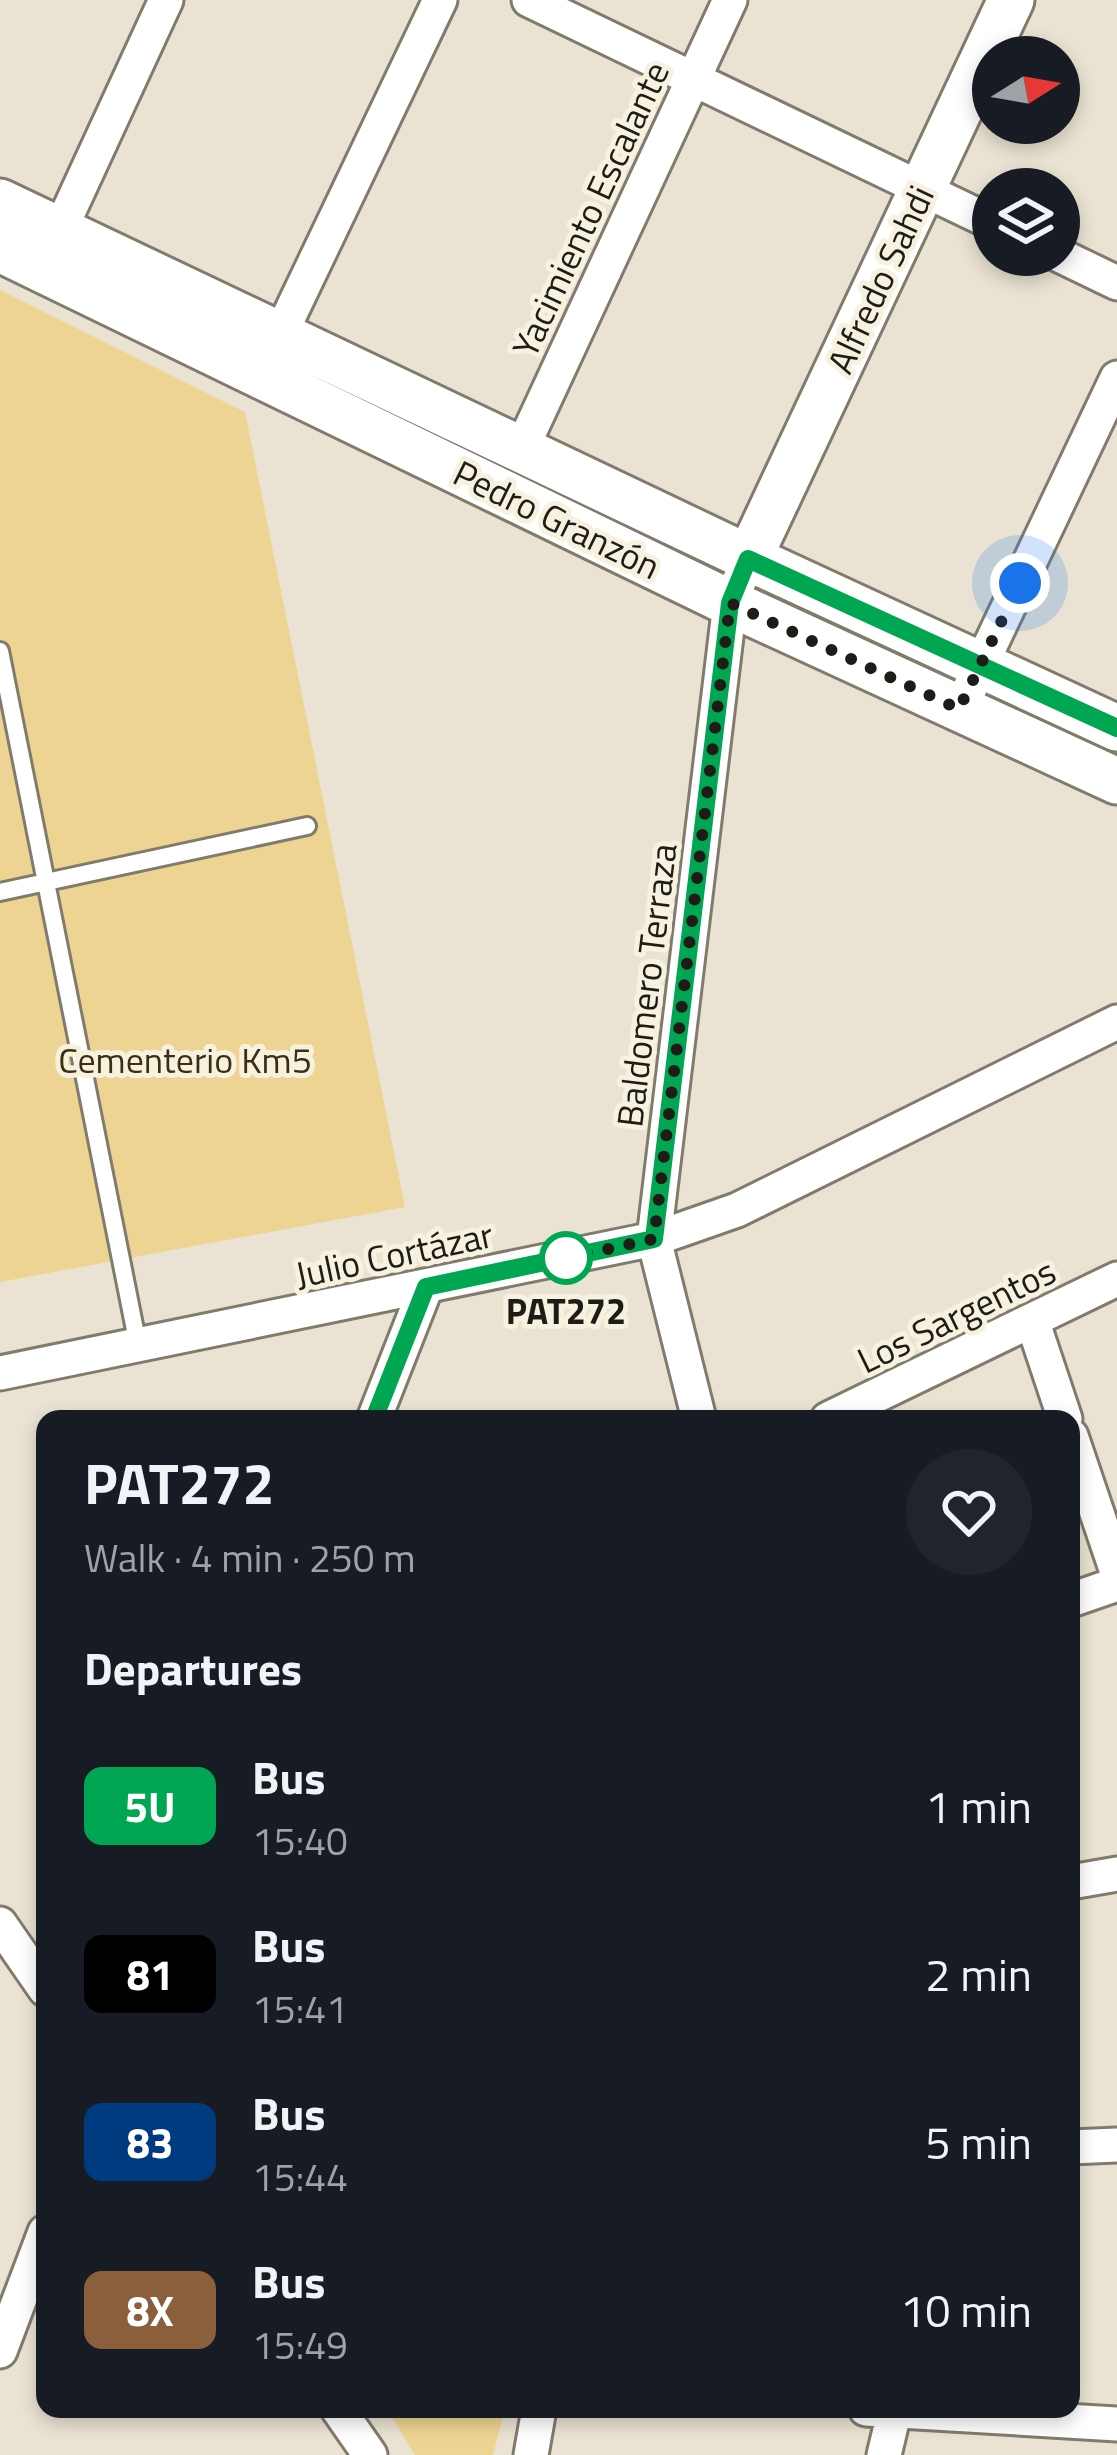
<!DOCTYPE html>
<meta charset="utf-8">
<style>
:root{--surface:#171b24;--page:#20242c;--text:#f1f3f6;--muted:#9ea1a6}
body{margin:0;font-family:"Titillium Web",sans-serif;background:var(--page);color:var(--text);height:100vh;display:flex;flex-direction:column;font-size:45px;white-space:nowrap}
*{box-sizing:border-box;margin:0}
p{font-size:39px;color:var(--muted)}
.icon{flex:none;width:66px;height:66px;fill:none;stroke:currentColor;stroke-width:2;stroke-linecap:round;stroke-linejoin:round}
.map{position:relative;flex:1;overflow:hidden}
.side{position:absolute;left:36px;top:1410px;width:1044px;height:1008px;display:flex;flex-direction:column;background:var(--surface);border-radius:24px;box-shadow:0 6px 18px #0003}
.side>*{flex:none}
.badge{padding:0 24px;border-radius:18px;font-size:42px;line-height:78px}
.needle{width:78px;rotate:79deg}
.tools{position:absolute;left:972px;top:36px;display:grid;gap:24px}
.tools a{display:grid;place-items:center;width:108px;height:108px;border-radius:50%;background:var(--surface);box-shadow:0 6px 18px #0003;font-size:60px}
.you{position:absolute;width:60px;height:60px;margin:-30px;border:9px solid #fff;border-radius:50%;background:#1a73e8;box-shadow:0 0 0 18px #1a73e833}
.map>.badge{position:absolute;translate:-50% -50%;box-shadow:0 0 0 6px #fff}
h2{padding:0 48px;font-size:45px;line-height:108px}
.round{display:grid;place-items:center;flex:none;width:126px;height:126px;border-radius:63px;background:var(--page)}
.summary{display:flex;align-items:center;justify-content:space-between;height:204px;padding:0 48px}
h1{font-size:57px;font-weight:700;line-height:90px}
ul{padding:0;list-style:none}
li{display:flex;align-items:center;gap:36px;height:168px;padding:0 48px}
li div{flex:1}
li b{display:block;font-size:45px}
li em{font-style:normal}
li .badge{min-width:132px;font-weight:700;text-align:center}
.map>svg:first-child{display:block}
</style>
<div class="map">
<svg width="1117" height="2455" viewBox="0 0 1117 2455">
<rect width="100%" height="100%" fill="#eae3d3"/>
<path fill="#edd493" d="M0 290 245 412 405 1207 0 1282Z
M387 2409H505L493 2455H415Z"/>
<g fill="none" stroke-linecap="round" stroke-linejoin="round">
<defs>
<path id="lane" d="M0 651 138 1345
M0 892 307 826"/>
<path id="street" d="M529 0 993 223
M60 230 166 0
M1059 255 1117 283
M280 335 440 0
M521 450 730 0
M960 709 1117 378
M1033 1323 1065 1419
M0 1373 654 1239 737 1210 1117 1022
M374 1419 426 1287
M699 1419 654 1239 730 603 749 558
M828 1419 1117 1279
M1071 1436 1117 1572
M1071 1600 1117 1584
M1071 1882 1117 1874
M0 1924 45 1989
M1071 2147 1117 2145
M0 2351 45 2232
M338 2409 370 2455
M866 2409 1117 2424
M531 2455 539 2409
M884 2455 895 2409"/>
<path id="secondary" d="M0 202 749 558 1117 728
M0 249 730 603 1117 781
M749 558 1011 0"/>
</defs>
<use href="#lane" stroke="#817b6c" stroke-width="22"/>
<use href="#street" stroke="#817b6c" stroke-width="39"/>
<use href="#secondary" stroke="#817b6c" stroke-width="51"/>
<use href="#lane" stroke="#fff" stroke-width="16"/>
<use href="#street" stroke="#fff" stroke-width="33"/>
<use href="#secondary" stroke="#fff" stroke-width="45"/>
</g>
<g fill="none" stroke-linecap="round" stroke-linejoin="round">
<defs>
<path id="line" d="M374 1419 426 1287 654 1239 730 603 748 559 1117 728"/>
</defs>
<use href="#line" stroke="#fff" stroke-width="27"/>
<use href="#line" stroke="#00a651" stroke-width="18"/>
<path stroke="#1e1c16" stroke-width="12" stroke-dasharray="0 21.6" d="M566 1258 654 1239 730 603 959 709 1020 583"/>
</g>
<circle fill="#fff" stroke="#00a651" stroke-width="6" cx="566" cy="1258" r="24"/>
<g text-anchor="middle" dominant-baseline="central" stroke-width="10" stroke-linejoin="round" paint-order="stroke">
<g font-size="36" fill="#1e1c16" stroke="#f7f1e0">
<text transform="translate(590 209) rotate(-65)">Yacimiento Escalante</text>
<text transform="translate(880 279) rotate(-65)">Alfredo Sahdi</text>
<text transform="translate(557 519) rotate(26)">Pedro Granzón</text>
<text transform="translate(646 985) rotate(-83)">Baldomero Terraza</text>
<text transform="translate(394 1254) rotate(-12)">Julio Cortázar</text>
<text transform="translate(956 1315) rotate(-26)">Los Sargentos</text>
</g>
<g font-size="36" fill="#3a2f0f" stroke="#f7f1e0">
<text x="185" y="1059">Cementerio Km5</text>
</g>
<g font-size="36" font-weight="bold" fill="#1e1c16" stroke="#f7f1e0">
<text x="566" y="1310">PAT272</text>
</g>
</g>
</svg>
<div class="tools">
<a><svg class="needle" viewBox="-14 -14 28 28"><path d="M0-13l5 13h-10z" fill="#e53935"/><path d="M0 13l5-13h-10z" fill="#9ea1a6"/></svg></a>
<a><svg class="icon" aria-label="layers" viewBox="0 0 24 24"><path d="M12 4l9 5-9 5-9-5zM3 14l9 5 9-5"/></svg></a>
</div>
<div class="you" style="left:1020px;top:583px"></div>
<section class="side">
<div class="summary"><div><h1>PAT272</h1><p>Walk · 4 min · 250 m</p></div><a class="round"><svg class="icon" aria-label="heart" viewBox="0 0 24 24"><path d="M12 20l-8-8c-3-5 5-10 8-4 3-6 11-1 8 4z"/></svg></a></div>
<h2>Departures</h2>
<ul>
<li><span class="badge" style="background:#00a651;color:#fff">5U</span><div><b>Bus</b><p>15:40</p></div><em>1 min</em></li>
<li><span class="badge" style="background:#000;color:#fff">81</span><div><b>Bus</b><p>15:41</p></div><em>2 min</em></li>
<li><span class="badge" style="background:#003b80;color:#fff">83</span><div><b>Bus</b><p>15:44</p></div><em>5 min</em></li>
<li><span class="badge" style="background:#8b5e3c;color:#fff">8X</span><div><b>Bus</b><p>15:49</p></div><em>10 min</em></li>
</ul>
</section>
</div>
